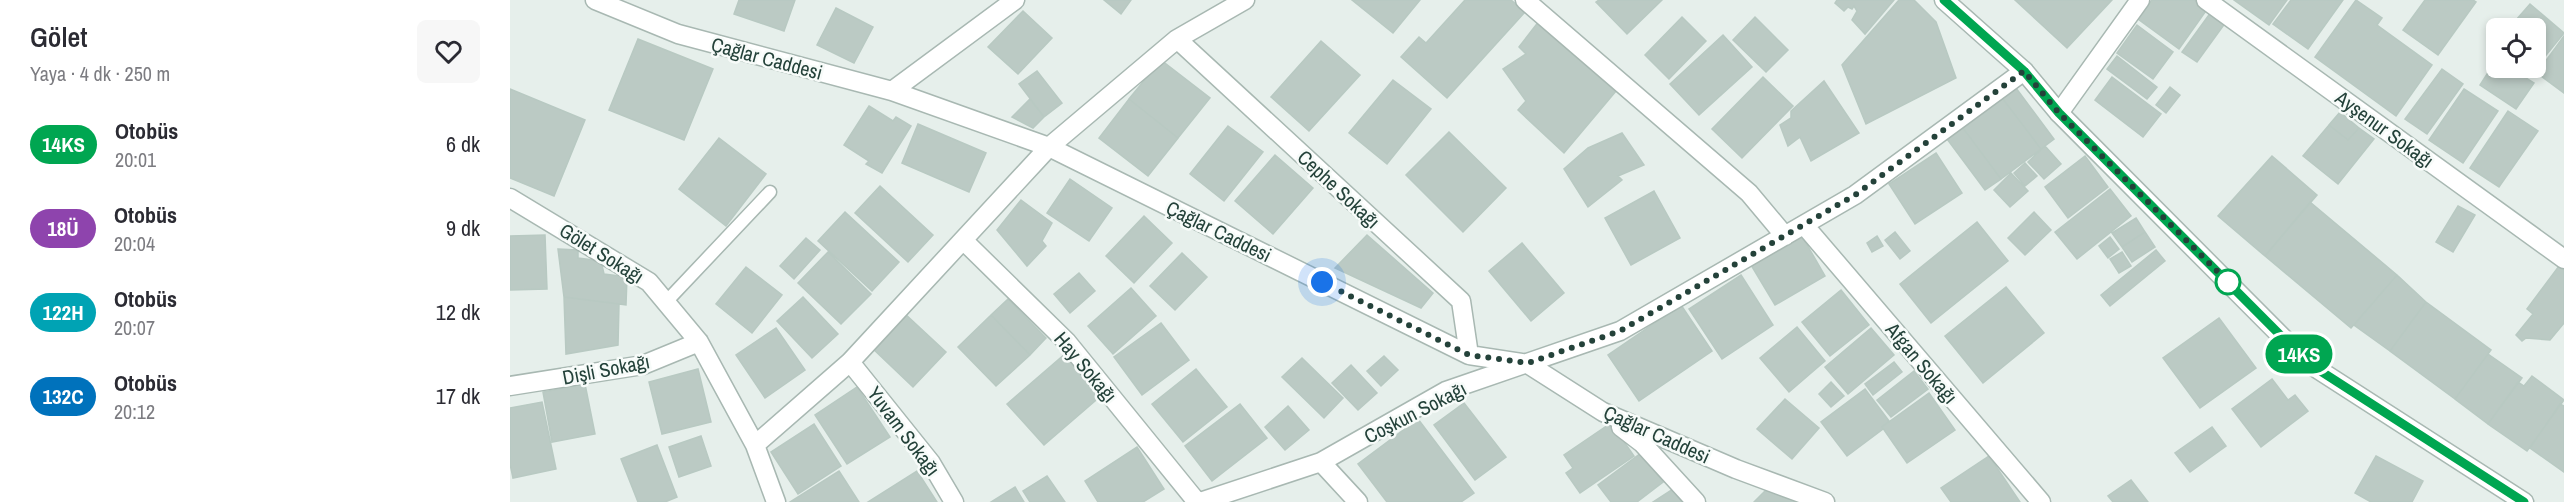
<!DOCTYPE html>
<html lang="tr">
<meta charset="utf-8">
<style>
:root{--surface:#fff;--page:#f7f7f7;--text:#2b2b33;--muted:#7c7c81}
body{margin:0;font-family:"Archivo Narrow",sans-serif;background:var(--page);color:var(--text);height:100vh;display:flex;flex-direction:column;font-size:22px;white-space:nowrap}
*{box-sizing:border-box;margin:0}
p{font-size:20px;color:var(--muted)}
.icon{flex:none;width:33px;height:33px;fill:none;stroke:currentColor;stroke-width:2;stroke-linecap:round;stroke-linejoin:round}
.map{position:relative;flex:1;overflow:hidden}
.details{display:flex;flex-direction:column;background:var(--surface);width:510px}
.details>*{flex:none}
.badge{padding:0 12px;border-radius:20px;font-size:21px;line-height:39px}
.fabs{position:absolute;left:1976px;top:18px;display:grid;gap:12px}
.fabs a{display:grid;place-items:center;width:60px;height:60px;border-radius:9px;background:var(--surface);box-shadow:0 3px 9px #0003;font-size:30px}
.you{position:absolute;width:30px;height:30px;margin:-15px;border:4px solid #fff;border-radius:50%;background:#1a73e8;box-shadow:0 0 0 9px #1a73e833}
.map>.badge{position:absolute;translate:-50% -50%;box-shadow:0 0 0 3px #fff}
.round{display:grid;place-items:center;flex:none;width:63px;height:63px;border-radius:9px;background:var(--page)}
.overview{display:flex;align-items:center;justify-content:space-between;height:102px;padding:0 30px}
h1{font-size:28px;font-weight:600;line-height:45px}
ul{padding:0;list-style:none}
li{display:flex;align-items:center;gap:18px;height:84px;padding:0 30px}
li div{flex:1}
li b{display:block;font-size:22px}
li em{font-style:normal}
li .badge{min-width:66px;font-weight:700;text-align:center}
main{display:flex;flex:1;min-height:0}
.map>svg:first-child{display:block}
</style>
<main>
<section class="details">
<div class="overview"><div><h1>Gölet</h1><p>Yaya · 4 dk · 250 m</p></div><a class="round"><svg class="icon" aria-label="heart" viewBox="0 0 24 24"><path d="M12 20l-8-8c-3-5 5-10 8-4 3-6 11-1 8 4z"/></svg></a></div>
<ul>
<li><span class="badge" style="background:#00a651;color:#fff">14KS</span><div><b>Otobüs</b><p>20:01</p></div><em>6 dk</em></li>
<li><span class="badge" style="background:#8e44ad;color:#fff">18Ü</span><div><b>Otobüs</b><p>20:04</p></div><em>9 dk</em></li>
<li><span class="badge" style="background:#00a3b4;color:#fff">122H</span><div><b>Otobüs</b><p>20:07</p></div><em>12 dk</em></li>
<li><span class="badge" style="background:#0072bc;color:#fff">132C</span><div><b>Otobüs</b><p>20:12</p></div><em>17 dk</em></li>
</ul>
</section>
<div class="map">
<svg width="2054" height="502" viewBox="0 0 2054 502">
<rect width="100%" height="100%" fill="#e6efeb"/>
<path fill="#bbcac4" stroke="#b8c9c2" stroke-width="1.5" d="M229 0H285L274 31 224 14Z
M594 0H621L611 14Z
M842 0H910L883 33Z
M955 0H1001L1015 12 937 98 891 57 909 37 916 43Z
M1089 0H1152L1117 34 1086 2Z
M1327 0H1384L1355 34 1342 20 1347 11 1344 6 1342 9 1338 7 1334 11 1325 3Z
M1389 0H1404L1426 22 1446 78 1356 124 1332 65Z
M1505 0H1602L1557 48Z
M1642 0H1687L1698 8 1669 49 1628 19Z
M1724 0H1777L1759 25Z
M1781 0H1833L1798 49 1763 24Z
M1846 0 1872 18 1867 25 1922 65 1886 116 1805 57Z
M1915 0H1963L1966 2 1928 55 1893 30Z
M2020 4 2054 33 2019 76 2009 68H2025V28H1999Z
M326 8 363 27 344 63 307 45Z
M513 11 542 38 508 74 478 47Z
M1701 12 1716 22 1687 62 1672 52Z
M1172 17 1196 41 1159 79 1135 55Z
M1245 17 1278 50 1256 72 1223 40Z
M1029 21 1106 91 1054 153 1008 110 1016 101 993 69 1016 54 1009 47Z
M1627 25 1663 52 1643 79 1607 53Z
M1213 35 1242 67 1189 115 1160 84Z
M2054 36V93L2027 73Z
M128 39 203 69 174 140 99 110Z
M811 41 850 75 799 131 761 97Z
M1607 56 1647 87 1637 99 1597 69Z
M651 60 700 98 668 138 619 99Z
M1986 60V68H2000L2024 83 2006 109 1970 85Z
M1932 69 1953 84 1917 134 1895 119Z
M527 71 552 103 534 117 509 84Z
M1253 77 1283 106 1232 158 1202 129Z
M1602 77 1651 114 1633 137 1585 100Z
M883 80 921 109 877 164 839 133Z
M1314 81 1349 133 1301 161 1290 137 1278 146 1270 125 1281 118V111Z
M1503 84 1544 139 1531 149 1490 95Z
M1660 87 1670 95 1656 113 1646 105Z
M0 89 75 120 44 196 0 178Z
M1954 89 1988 111 1953 163 1919 140Z
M1490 95 1531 149 1491 179 1450 124Z
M520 99 534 117 523 128 502 117Z
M619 99 668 138 638 176 589 138Z
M359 106 383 121 386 117 401 126 372 173 356 164 359 161 334 145Z
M1998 111 2028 131 1989 187 1960 168Z
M1830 112 1849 128 1838 140 1819 125Z
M408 124 476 153 459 192 392 163Z
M1450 124 1491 179 1475 190 1434 135Z
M1819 125 1838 140 1849 128 1864 139 1828 184 1793 156Z
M718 126 753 152 714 201 680 174Z
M939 132 996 188 953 232 896 175Z
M1112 133 1134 165 1108 176 1112 180 1078 207 1054 169 1078 148Z
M209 138 256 174 216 226 169 189Z
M1535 146 1551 164 1534 179 1518 162Z
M1426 153 1452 193 1405 224 1379 184Z
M765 155 803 188 763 234 725 201Z
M1575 156 1598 187 1558 218 1535 187Z
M1762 156 1807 195 1755 256 1708 216Z
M1515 163 1527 176 1515 186 1504 173Z
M1501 173 1518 191 1500 207 1484 190Z
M560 179 602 208 579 241 537 213Z
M370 186 423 235 398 262 345 213Z
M1600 189 1621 216 1567 259 1545 232Z
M1144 191 1170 238 1121 265 1095 218Z
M511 200 542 223 532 241 536 246 517 266 487 230Z
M1800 202 1887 275 1841 328 1755 256Z
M1948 206 1965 215 1943 252 1926 242Z
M335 212 389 262 362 291 308 241Z
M1524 212 1541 230 1515 255 1498 238Z
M634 216 662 243 624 283 596 256Z
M1626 218 1635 232 1612 247 1602 233Z
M1467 222 1498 261 1421 323 1390 284Z
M1385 232 1400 251 1390 259 1375 240Z
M1635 232 1645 247 1622 262 1612 247Z
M35 235 37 289 0 290V236Z
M857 235 923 293 911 308 825 268Z
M1292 236 1315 276 1265 305 1241 265Z
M1367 236 1373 246 1362 252 1357 243Z
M1600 237 1609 249 1598 258 1589 246Z
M296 238 310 250 284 279 270 266Z
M1012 243 1054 293 1021 321 979 271Z
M48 249 68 250V258L91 261 94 274 117 277 116 305 54 297Z
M1646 250 1655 261 1600 306 1591 295Z
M318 252 361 294 331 324 288 283Z
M1612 252 1621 266 1609 273 1600 259Z
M672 253 697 277 665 310 640 286Z
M2049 266 2054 270V323L2040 340 2016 338 2012 341 2006 335 2023 314 2017 309Z
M236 267 272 295 242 333 206 304Z
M569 273 585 291 560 313 544 294Z
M1231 275 1263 325 1212 359 1179 309Z
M1887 275 1916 302 1880 351 1844 325Z
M1496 287 1534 333 1473 383 1435 336Z
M621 288 646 316 603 354 578 326Z
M1331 290 1359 325 1320 356 1292 322Z
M54 297 109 304 108 345 56 354Z
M293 297 328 334 302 358 267 321Z
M498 299 536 338 520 355 481 315Z
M1916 302 1981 350 1945 399 1880 351Z
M1171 305 1202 351 1129 401 1098 355Z
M393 312 436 352 403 387 360 346Z
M481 315 520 355 486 386 448 347Z
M1709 318 1746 368 1690 408 1653 358Z
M651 323 679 360 632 395 604 357Z
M1287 327 1315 361 1279 392 1250 358Z
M266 328 295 370 255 398 226 355Z
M1361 328 1384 355 1338 394 1315 367Z
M556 353 592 395 534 445 497 404Z
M1978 354 2012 378 1978 424 1945 399Z
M874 356 888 370 871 386 857 371Z
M792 358 833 398 814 418 772 377Z
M1384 362 1392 372 1363 395 1355 384Z
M841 365 867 393 848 410 822 383Z
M188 369 201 422 152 434 139 382Z
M686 369 717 407 673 442 642 404Z
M1404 371 1418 389 1381 417 1367 400Z
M2022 376 2054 400 2017 451 1978 424 2008 382 2014 386Z
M1762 379 1778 400 1785 395 1798 411 1751 447 1722 409Z
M1321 382 1334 396 1321 407 1309 394Z
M75 384 85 434 42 442 33 392Z
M347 387 380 437 337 464 305 415Z
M1355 389 1379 421 1372 427 1373 429 1337 456 1311 422Z
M1419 393 1445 430 1397 463 1372 427Z
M1275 399 1309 428 1282 459 1247 429Z
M32 402 46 469 3 478 0 464V408Z
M954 403 996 457 965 480 924 425Z
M730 404 757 438 702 481 675 446Z
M2050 404 2054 406V472L2020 448Z
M778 406 799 430 775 450 755 427Z
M908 419 964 493 951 502H877L848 464Z
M1101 423 1124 456 1070 493 1056 473 1063 468 1054 455Z
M304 424 331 466 288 494 261 452Z
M1702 427 1716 446 1680 472 1665 453Z
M191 436 201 466 169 477 159 447Z
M147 445 167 497 155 502H128L111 459Z
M627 447 654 489 633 502H588L575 481Z
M1131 453 1153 482 1127 502H1101L1088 485Z
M1479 456 1510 502H1441L1431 488Z
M1866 456 1913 481 1902 502H1861L1845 493Z
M329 471 349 502H280Z
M407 471 427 502H358Z
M537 476 555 502H520L513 491Z
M1621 480 1638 502H1603L1598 496Z
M1262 484 1276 498 1283 491 1293 502H1244Z
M505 487 514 502H481Z
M1163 489 1172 502H1143Z"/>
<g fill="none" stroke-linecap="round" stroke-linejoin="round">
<defs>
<path id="service" d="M156 302 260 192"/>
<path id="minor" d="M85 0 168 34 382 91 539 147 959 355 1018 364 1093 412 1226 469 1315 502
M1015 0 1239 193 1275 236
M1696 0 2054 259
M667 39 951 301 959 355
M382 91 505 0
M1549 113 1630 0
M0 198 139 282 189 342 245 445
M1294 225 1531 502
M454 241 557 342 687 502
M340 362 421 463 444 502
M0 386 133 365 189 342
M1111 427 1132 443 1186 502
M811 462 848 502
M266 502 245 445 340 362 539 147 667 39 735 0
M690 502 811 462 936 391 1110 331 1345 195 1514 71"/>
<path id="tertiary" d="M1434 0 1514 71 1549 113 1798 363 2014 502"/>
</defs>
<use href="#service" stroke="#a8b8b2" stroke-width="15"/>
<use href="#minor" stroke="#a8b8b2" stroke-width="21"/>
<use href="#tertiary" stroke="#a8b8b2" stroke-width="21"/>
<use href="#service" stroke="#fff" stroke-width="12"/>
<use href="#minor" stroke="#fff" stroke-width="18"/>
<use href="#tertiary" stroke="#fff" stroke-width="18"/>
</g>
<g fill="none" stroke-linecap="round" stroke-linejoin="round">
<defs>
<path id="line" d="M1434 0 1514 71 1549 113 1798 363 2014 502"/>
</defs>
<use href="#line" stroke="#fff" stroke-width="14"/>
<use href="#line" stroke="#00a651" stroke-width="9"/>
<path stroke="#24423a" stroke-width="6" stroke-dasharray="0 10.8" d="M812 282 959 355 1018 363 1110 331 1345 195 1514 71 1549 113 1718 282"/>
</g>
<circle fill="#fff" stroke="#00a651" stroke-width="3" cx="1718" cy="282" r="12"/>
<g text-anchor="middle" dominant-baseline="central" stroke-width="5" stroke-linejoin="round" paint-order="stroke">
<g font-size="20" fill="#24423a" stroke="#f7fbf9">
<text transform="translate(257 58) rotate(15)">Çağlar Caddesi</text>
<text transform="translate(1875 129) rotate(36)">Ayşenur Sokağı</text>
<text transform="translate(829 189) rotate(43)">Cephe Sokağı</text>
<text transform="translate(709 231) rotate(26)">Çağlar Caddesi</text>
<text transform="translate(92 253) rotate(32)">Gölet Sokağı</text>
<text transform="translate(1412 363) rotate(50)">Afgan Sokağı</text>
<text transform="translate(576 367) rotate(50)">Hay Sokağı</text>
<text transform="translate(96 369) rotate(-11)">Dişli Sokağı</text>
<text transform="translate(905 412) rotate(-27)">Coşkun Sokağı</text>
<text transform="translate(394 431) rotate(53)">Yuvam Sokağı</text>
<text transform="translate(1147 434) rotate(24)">Çağlar Caddesi</text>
</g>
</g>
</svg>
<div class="fabs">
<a><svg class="icon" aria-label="locate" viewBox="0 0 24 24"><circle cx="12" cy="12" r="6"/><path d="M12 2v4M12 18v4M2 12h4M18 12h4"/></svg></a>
</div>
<div class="you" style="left:812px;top:282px"></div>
<b class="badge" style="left:1789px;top:354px;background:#00a651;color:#fff">14KS</b>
</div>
</main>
